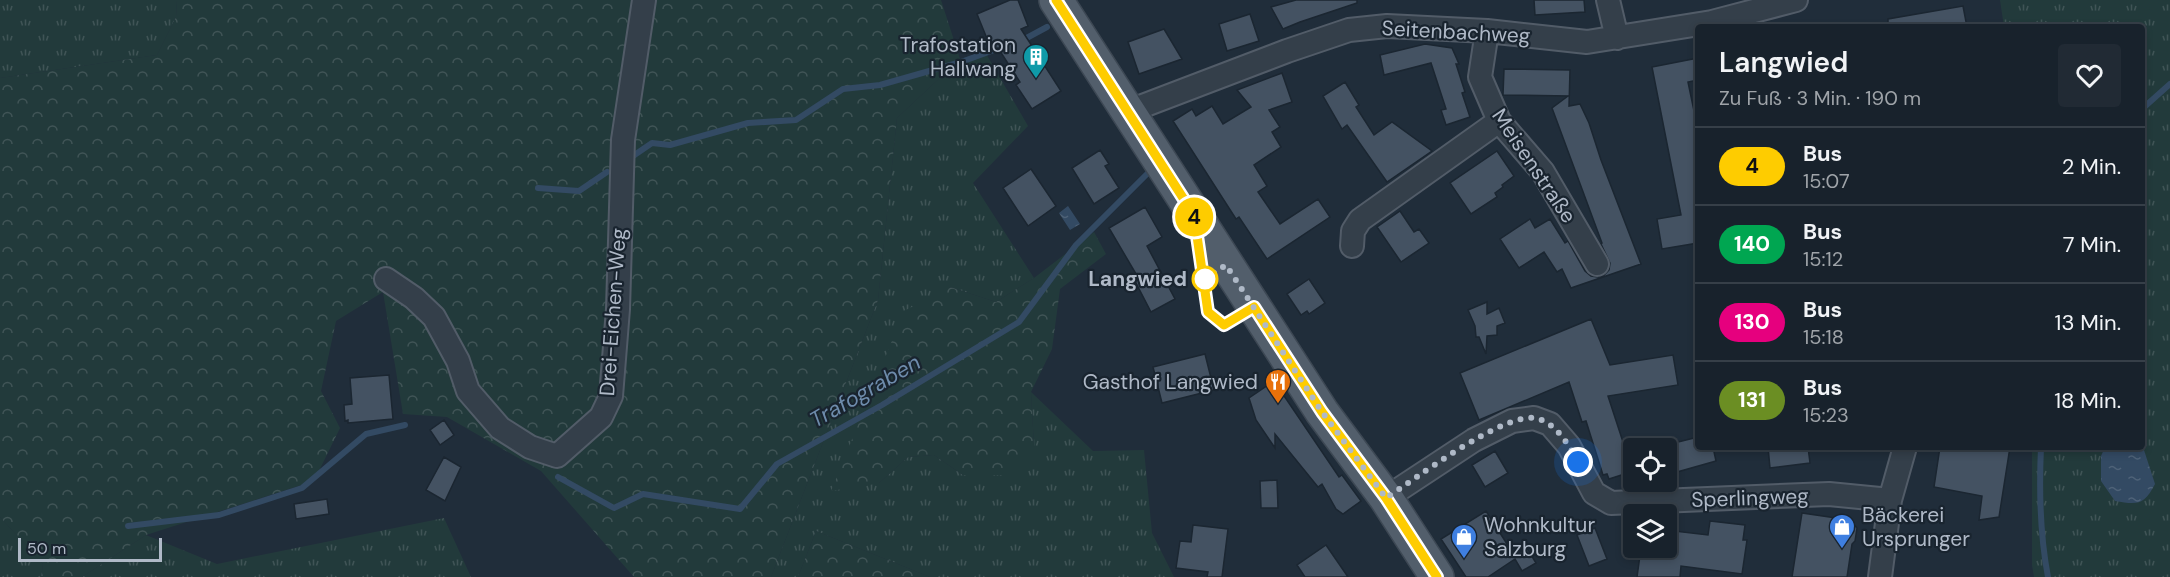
<!DOCTYPE html>
<html lang="de">
<meta charset="utf-8">
<style>
:root{--surface:#18222c;--page:#212a34;--text:#f1f3f6;--muted:#9fa4a9;--line:#363f48}
body{margin:0;font-family:"DM Sans",sans-serif;background:var(--page);color:var(--text);height:100vh;display:flex;flex-direction:column;font-size:22px;white-space:nowrap}
*{box-sizing:border-box;margin:0}
p{font-size:20px;color:var(--muted)}
.icon{flex:none;width:33px;height:33px;fill:none;stroke:currentColor;stroke-width:2;stroke-linecap:round;stroke-linejoin:round}
.map{position:relative;flex:1;overflow:hidden}
.drawer{position:absolute;left:1695px;top:24px;width:450px;height:426px;display:flex;flex-direction:column;background:var(--surface);border-radius:6px;box-shadow:0 3px 9px #0003,0 0 0 2px var(--line)}
.drawer>*{flex:none}
.badge{padding:0 12px;border-radius:20px;font-size:21px;line-height:39px}
.buttons{position:absolute;left:1623px;top:438px;display:grid;gap:12px}
.buttons a{display:grid;place-items:center;width:54px;height:54px;border-radius:6px;background:var(--surface);box-shadow:0 3px 9px #0003,0 0 0 2px var(--line);font-size:30px}
.scale{position:absolute;left:18px;bottom:15px;width:144px;box-sizing:border-box;padding-left:6px;border:3px solid #afb9c7;border-top:0;font-size:16px;line-height:21px;white-space:nowrap;color:#afb9c7;-webkit-text-stroke:4px #19242f;paint-order:stroke}
.you{position:absolute;width:30px;height:30px;margin:-15px;border:4px solid #fff;border-radius:50%;background:#1a73e8;box-shadow:0 0 0 9px #1a73e833}
.map>.badge{position:absolute;translate:-50% -50%;box-shadow:0 0 0 3px #fff}
.round{display:grid;place-items:center;flex:none;width:63px;height:63px;border-radius:6px;background:var(--page)}
.head{display:flex;align-items:center;justify-content:space-between;height:102px;padding:0 24px}
h1{font-size:28px;font-weight:600;line-height:45px}
ul{padding:0;list-style:none}
li{display:flex;align-items:center;gap:18px;height:78px;padding:0 24px;border-top:2px solid var(--line)}
li div{flex:1}
li b{display:block;font-size:22px}
li em{font-style:normal}
li .badge{min-width:66px;font-weight:700;text-align:center}
.map>svg:first-child{display:block}
</style>
<div class="map">
<svg width="2170" height="577" viewBox="0 0 2170 577">
<defs>
<pattern id="grass-tufts" width="24" height="20" patternUnits="userSpaceOnUse" patternTransform="scale(1.5)"><rect width="24" height="20" fill="#223a3b"/><path d="M3 7l-1-3M5 7V3M7 7l1-3M15 17l-1-3M17 17v-4M19 17l1-3" fill="none" stroke="#405456"/></pattern>
<pattern id="forest-crowns" width="20" height="18" patternUnits="userSpaceOnUse" patternTransform="scale(1.5)"><rect width="20" height="18" fill="#223a3b"/><path d="M2 6a3 3 0 1 1 6 0M12 15a3 3 0 1 1 6 0" fill="none" stroke="#405456"/></pattern>
<pattern id="water-ripples" width="26" height="14" patternUnits="userSpaceOnUse" patternTransform="scale(1.5)"><rect width="26" height="14" fill="#334a63"/><path d="M2 4q2-2 4 0t4 0M15 11q2-2 4 0t4 0" fill="none" stroke="#4e6278"/></pattern>
</defs>
<rect width="100%" height="100%" fill="#202d3a"/>
<path fill="url(#grass-tufts)" d="M0 0H177L176 17 157 55 0 78Z
M2000 0H2170V577H2034L2032 565V447H2105L2101 456 2148 464 2142 447V27H2004Z
M985 52 1028 126 973 183 1034 278 996 302 950 287 879 483 908 457 934 455 963 475 1034 446 1031 392 1093 451 1144 450 1152 533 1174 577H930L816 531 798 577H771L878 300 897 118 960 59Z
M0 517 43 564 41 577H0Z
M444 518 471 577H82L146 535 217 564Z"/>
<path fill="url(#forest-crowns)" d="M177 0H941L960 59 897 118 878 300 771 577H634L541 471 447 417 403 414 383 292 336 321 321 391 340 428 314 481 146 535 82 577H41L43 564 0 517V78L157 55 176 17Z
M1094 232 1106 254 1060 289 1052 349 1031 392 1034 446 1015 475H963L934 455 908 457 879 483 831 491 904 311 950 287 996 302 1034 278Z
M816 531 930 577H798Z"/>
<path fill="url(#water-ripples)" d="M1068 206 1080 224 1070 230 1059 213Z
M2105 447H2143L2155 484C2144 505 2138 505 2115 501L2101 481V456Z"/>
<g fill="none" stroke-linecap="round" stroke-linejoin="round">
<path stroke="#334a63" stroke-width="6" d="M1021 41 1047 27
M2142 109 2170 84
M633 156 652 143 670 145 748 123 796 120 843 89 880 85 961 62 1005 46
M538 188 579 191 607 172
M2041 447C2039 490 2040 535 2048 577
M558 477 614 508 643 494 740 509 777 464 882 405 1019 322 1076 245 1148 173
M128 526 219 515 302 488 366 434 405 425"/>
</g>
<path fill="#445262" stroke="#1b2631" stroke-width="1.5" d="M1010 0H1018L1028 26 1021 29 1061 91 1032 109 1016 85 1020 82 998 48 993 50 992 45 990 46 977 14Z
M1296 0H1357V3L1300 22 1283 29 1271 7Z
M1534 0H1584L1585 12 1535 15Z
M1963 6 1967 27H1888V19Z
M1250 14 1259 41 1227 51 1219 24Z
M1164 29 1182 59 1139 74 1128 42Z
M1425 44 1452 48 1459 64H1456L1465 92 1462 93 1470 117 1446 125 1441 110 1446 109 1431 63 1384 75 1380 55Z
M1698 58V80L1688 82 1698 130V243L1662 249 1657 219 1681 215 1652 67Z
M1504 69 1570 70 1569 106 1580 104 1589 123 1601 160 1641 264 1571 288 1562 269 1557 272 1544 252 1519 268 1500 239 1530 219 1535 228 1550 219 1565 243 1568 241 1585 271 1591 276 1598 277 1604 275 1609 270 1610 263 1601 244 1602 243 1552 108 1568 96 1503 95Z
M1282 73 1292 102 1269 110 1280 127 1272 132 1281 147 1254 165 1267 186 1258 192 1280 224 1318 199 1330 217 1267 259 1239 217 1236 219 1173 121 1192 109 1196 116 1212 106 1223 124 1251 107 1237 90Z
M1345 82 1359 105 1356 107 1374 135 1392 122 1432 151 1387 182 1347 125 1342 129 1323 96Z
M1100 150 1109 164 1105 166 1119 188 1094 204 1072 168Z
M1497 151 1514 176 1502 185 1503 187 1495 193 1497 197 1471 214 1450 183Z
M1031 169 1056 206 1028 226 1003 188Z
M1145 207 1162 237 1147 246 1175 299 1151 312 1135 281 1139 279 1109 228Z
M1400 211 1414 232 1419 229 1429 243 1401 262 1377 227Z
M1309 279 1325 303 1309 314 1307 311 1301 315 1287 294Z
M1487 302V314L1499 308 1505 323 1497 326V335L1487 336 1486 354 1479 337H1476L1475 326 1468 310Z
M1591 319 1610 365 1673 355 1678 385 1608 396 1625 448 1628 447 1634 463V471L1609 479 1607 474 1603 475 1586 421 1582 422 1569 382 1479 420 1460 373Z
M1205 354 1214 390 1162 403 1153 367Z
M389 375 393 419 348 423V420L345 421 344 405 352 404 350 378Z
M1274 381 1339 477 1342 475 1361 501 1343 514 1336 509 1322 484 1318 487 1275 434V448L1256 420 1249 398Z
M444 420 454 435 440 445 430 430Z
M1698 437V447H1713L1716 461 1670 474 1666 462V445Z
M1768 447H1808L1810 463 1770 468Z
M1940 447H2010L1999 517 1979 520 1982 496 1934 487Z
M1495 451 1508 473 1485 487 1472 465Z
M444 457 461 467 445 501 426 490Z
M1277 480 1278 508H1261L1260 481Z
M327 499 329 514 296 519 294 504Z
M1486 511 1514 555 1527 548 1536 563 1522 571 1515 559 1488 577H1466L1441 539Z
M1802 513 1850 520 1857 528 1855 541 1852 544 1847 577H1792Z
M1710 521 1745 525 1743 540H1747L1742 574 1681 566 1680 577H1637L1641 548H1666V530L1708 535Z
M1193 525 1228 529 1222 577H1207L1208 572 1176 568 1180 541 1191 542Z
M1595 528 1607 559 1589 566 1577 535Z
M1326 545 1348 577H1305L1297 565Z"/>
<g fill="none" stroke-linecap="round" stroke-linejoin="round">
<defs>
<path id="minor" d="M1608 0 1617 38
M1487 31 1480 77 1499 121 1543 172 1597 264
M1127 112 1287 51 1349 30 1387 26 1487 31 1587 42 1712 22 1796 0
M1352 246 1353 231 1360 220 1499 121
M386 279 414 298 434 317 458 361 468 391 500 428 530 447 557 456 601 417 611 396 618 309 623 140 644 0
M1386 498 1474 440 1512 421 1534 418 1550 424 1569 446 1594 493 1611 503 1829 494 1890 500
M1880 577 1890 500 1905 447"/>
<path id="primary" d="M1056 0 1322 412 1386 498 1437 577"/>
</defs>
<use href="#minor" stroke="#525c68" stroke-width="26"/>
<use href="#primary" stroke="#3d4854" stroke-width="36"/>
<use href="#minor" stroke="#343f4a" stroke-width="22"/>
<use href="#primary" stroke="#525e6b" stroke-width="33"/>
</g>
<g fill="none" stroke-linecap="round" stroke-linejoin="round">
<defs>
<path id="line" d="M1056 0 1194 215 1208 312 1224 325 1254 307 1322 412 1386 498 1437 577"/>
</defs>
<use href="#line" stroke="#fff" stroke-width="14"/>
<use href="#line" stroke="#fecc00" stroke-width="9"/>
<path stroke="#afb9c7" stroke-width="6" stroke-dasharray="0 10.8" d="M1205 279 1226 265 1322 412 1386 498C1415 479 1501 414 1534 418 1554 420 1569 445 1578 462"/>
</g>
<defs>
<symbol id="building-pin" viewBox="-11 -11 22 30"><path d="M0 17L-7.5 6A9.5 9.5 0 1 1 7.5 6Z" fill="#0f9aa8" stroke="#19242f"/><path d="M-4-6H4V6H1V3H-1V6H-4ZM-2.5-4.3h1.7v1.8h-1.7ZM.8-4.3h1.7v1.8H.8ZM-2.5-1h1.7V.8h-1.7ZM.8-1h1.7V.8H.8Z" fill="#fff"/></symbol>
<symbol id="restaurant-pin" viewBox="-11 -11 22 30"><path d="M0 17L-7.5 6A9.5 9.5 0 1 1 7.5 6Z" fill="#e8710a" stroke="#19242f"/><path d="M-5-6h1v4h1v-4h1v4h1v-4h1v5L-1.5 .5V6h-2V.5L-5-1ZM5-6V6H3V1.5H1.5Q1.5-4 5-6Z" fill="#fff"/></symbol>
<symbol id="shop-pin" viewBox="-11 -11 22 30"><path d="M0 17L-7.5 6A9.5 9.5 0 1 1 7.5 6Z" fill="#3f7fe0" stroke="#19242f"/><path d="M-5-2.5h2.3a2.7 3.5 0 0 1 5.4 0H5L5.5 6h-11ZM-1.5-2.5h3a1.5 2.3 0 0 0-3 0Z" fill="#fff"/></symbol>
</defs>
<g fill-rule="evenodd">
<use href="#building-pin" x="1021" y="42" width="30" height="40"/>
<use href="#restaurant-pin" x="1263" y="367" width="30" height="40"/>
<use href="#shop-pin" x="1827" y="512" width="30" height="40"/>
<use href="#shop-pin" x="1449" y="522" width="30" height="40"/>
</g>
<circle fill="#fff" stroke="#fecc00" stroke-width="3" cx="1205" cy="279" r="12"/>
<g text-anchor="middle" dominant-baseline="central" stroke-width="4.5" stroke-linejoin="round" paint-order="stroke">
<g font-size="21" fill="#afb9c7" stroke="#19242f">
<text transform="translate(1456 32) rotate(3)">Seitenbachweg</text>
<text transform="translate(1534 166) rotate(56)">Meisenstraße</text>
<text transform="translate(613 312) rotate(-86)">Drei-Eichen-Weg</text>
<text transform="translate(1750 498) rotate(-2)">Sperlingweg</text>
</g>
<g font-size="21" fill="#afb9c7" stroke="#19242f" text-anchor="end">
<text x="1016" y="45">Trafostation<tspan x="1016" dy="24">Hallwang</tspan></text>
<text x="1258" y="382">Gasthof Langwied</text>
<text x="1862" y="515" text-anchor="start">Bäckerei<tspan x="1862" dy="24">Ursprunger</tspan></text>
<text x="1484" y="525" text-anchor="start">Wohnkultur<tspan x="1484" dy="24">Salzburg</tspan></text>
</g>
<g font-size="21" font-weight="bold" fill="#afb9c7" stroke="#19242f" text-anchor="end">
<text x="1187" y="279">Langwied</text>
</g>
<g font-size="22" font-style="italic" fill="#6e8cac" stroke="#19242f">
<text transform="translate(865 391) rotate(-30)">Trafograben</text>
</g>
</g>
</svg>
<div class="buttons">
<a><svg class="icon" aria-label="locate" viewBox="0 0 24 24"><circle cx="12" cy="12" r="6"/><path d="M12 2v4M12 18v4M2 12h4M18 12h4"/></svg></a>
<a><svg class="icon" aria-label="layers" viewBox="0 0 24 24"><path d="M12 4l9 5-9 5-9-5zM3 14l9 5 9-5"/></svg></a>
</div>
<div class="scale">50 m</div>
<div class="you" style="left:1578px;top:462px"></div>
<b class="badge" style="left:1194px;top:217px;background:#fecc00;color:#111">4</b>
<section class="drawer">
<div class="head"><div><h1>Langwied</h1><p>Zu Fuß · 3 Min. · 190 m</p></div><a class="round"><svg class="icon" aria-label="heart" viewBox="0 0 24 24"><path d="M12 20l-8-8c-3-5 5-10 8-4 3-6 11-1 8 4z"/></svg></a></div>
<ul>
<li><span class="badge" style="background:#fecc00;color:#111">4</span><div><b>Bus</b><p>15:07</p></div><em>2 Min.</em></li>
<li><span class="badge" style="background:#00a651;color:#fff">140</span><div><b>Bus</b><p>15:12</p></div><em>7 Min.</em></li>
<li><span class="badge" style="background:#e6007e;color:#fff">130</span><div><b>Bus</b><p>15:18</p></div><em>13 Min.</em></li>
<li><span class="badge" style="background:#6b8e23;color:#fff">131</span><div><b>Bus</b><p>15:23</p></div><em>18 Min.</em></li>
</ul>
</section>
</div>
